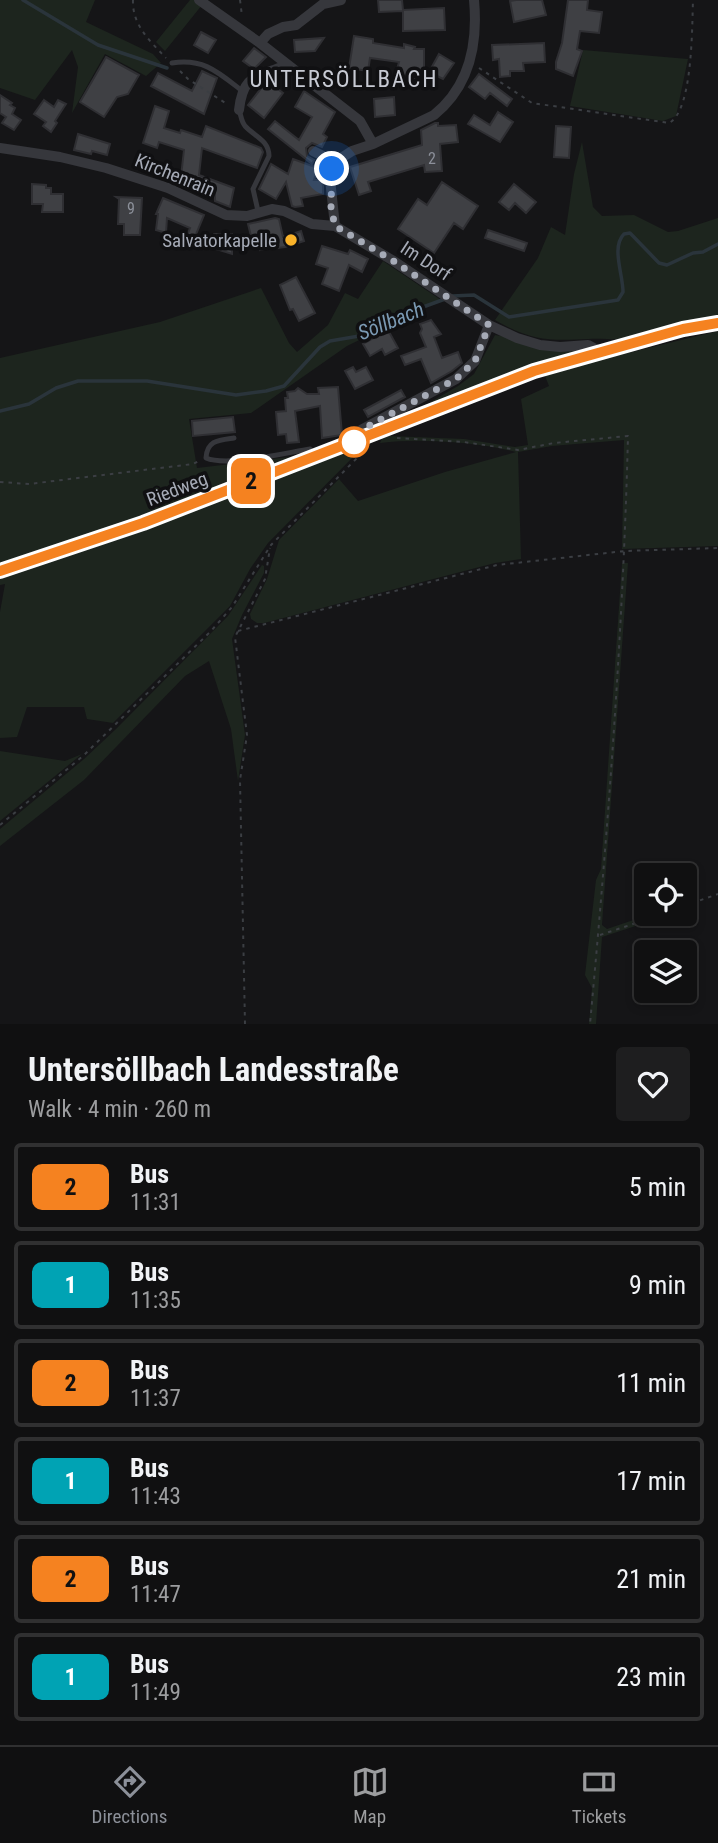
<!DOCTYPE html>
<meta charset="utf-8">
<style>
:root{--surface:#101011;--page:#1e1e1f;--text:#f1f3f6;--muted:#9c9d9f;--line:#303031;--accent:#8c9099}
body{margin:0;font-family:"Roboto Condensed",sans-serif;background:var(--page);color:var(--text);height:100vh;display:flex;flex-direction:column;font-size:26px;white-space:nowrap}
*{box-sizing:border-box;margin:0}
p{font-size:23px;color:var(--muted)}
.icon{flex:none;width:38px;height:38px;fill:none;stroke:currentColor;stroke-width:2;stroke-linecap:round;stroke-linejoin:round}
.map{position:relative;height:1024px;overflow:hidden}
.details{display:flex;flex-direction:column;background:var(--surface);flex:1}
.details>*{flex:none}
.badge{padding:0 14px;border-radius:10px;font-size:24px;line-height:46px}
.fabs{position:absolute;left:634px;top:863px;display:grid;gap:14px}
.fabs a{display:grid;place-items:center;width:63px;height:63px;border-radius:7px;background:var(--surface);box-shadow:0 4px 10px #0003,0 0 0 2px var(--line);font-size:35px}
.you{position:absolute;width:35px;height:35px;margin:-18px;border:5px solid #fff;border-radius:50%;background:#1a73e8;box-shadow:0 0 0 10px #1a73e833}
.map>.badge{position:absolute;translate:-50% -50%;box-shadow:0 0 0 4px #fff}
.round{display:grid;place-items:center;flex:none;width:74px;height:74px;border-radius:7px;background:var(--page)}
.overview{display:flex;align-items:center;justify-content:space-between;height:119px;padding:0 28px}
h1{font-size:33px;font-weight:700;line-height:52px}
ul{padding:0;list-style:none}
li{display:flex;align-items:center;gap:21px;height:88px;margin:0 14px 10px;padding:0 14px;border:4px solid var(--line);border-radius:7px}
li div{flex:1}
li b{display:block;font-size:26px}
li em{font-style:normal}
li .badge{min-width:77px;font-weight:700;text-align:center}
.tab-bar{display:flex;justify-content:space-around;align-items:center;height:98px;border-top:2px solid var(--line);background:var(--surface);font-size:19px;color:var(--muted)}
.tab-bar a{display:grid;justify-items:center;gap:4px}
.tab-bar .active{color:var(--accent)}
.map>svg:first-child{display:block}
</style>
<div class="map">
<svg width="718" height="1024" viewBox="0 0 718 1024">
<rect width="100%" height="100%" fill="#151517"/>
<path fill="#1d251e" d="M0 0H95L86 22 153 54 161 63 146 76 105 54 72 113 78 67 72 50 35 100 0 88Z
M190 0H195L202 5 165 51 156 42Z
M583 50 688 59 676 116 663 121 570 106Z
M582 142 593 207 602 216 634 215 668 232 678 231 718 218V318C690 325 661 334 633 338 619 341 603 338 589 339 549 341 531 341 495 320L538 258 551 227 565 235 574 174Z
M383 261 441 300 347 346 251 413 189 419 197 468 306 455 88 537 0 565V358L160 322 261 288 289 343 297 352 328 325 345 293 358 299Z
M718 331V546L622 549 624 440 552 446 518 452 521 559 495 563 264 623H257L251 619 250 614 267 579 279 540 339 479 358 501 445 472 516 452C476 442 421 438 380 443L382 438 390 436 464 439 515 447 528 445 521 399 549 386 545 376 603 359Z
M495 335 582 350 410 414 458 386 474 374Z
M362 444 365 445 268 543 250 569 230 606 113 723 87 719 84 707H27L17 737 0 738V612L5 584 0 585V576Z
M622 563H628L602 925 607 929 651 914H672L602 937 596 1024H589L592 988 585 975 596 880 601 869Z
M262 565 264 566V573L242 615 232 639 245 735 238 781 231 729 209 661 185 676 84 780 0 846V829L84 759 116 729 228 616Z
M0 751 65 761 82 754 0 821Z"/>
<g fill="none" stroke-linecap="round" stroke-linejoin="round">
<path stroke="#2a343b" stroke-width="3.5" d="M23 0 98 45 167 68
M452 296 474 295 509 317 618 300 623 292C623 274 611 247 624 234L630 233 659 263 667 265 693 253 703 252 718 244
M0 411 29 404 56 388 78 381H147L236 395 266 391 284 386 320 347 330 341 365 335 393 318 445 299"/>
</g>
<path fill="#3f4044" stroke="#2f2f33" stroke-width="2" d="M378 0H402L403 10 444 8 445 30 403 31V11L379 12Z
M516 0H542L546 15 514 22 510 1Z
M568 0H588L587 10 602 12 599 33 580 31 577 49 582 51 573 76 556 69V62L562 43Z
M201 32 216 40 208 53 194 45Z
M354 36 373 39V43L404 48V44L415 47 414 49H424V72L420 80 396 73 399 62 370 58 368 71 349 68Z
M324 38 315 51 295 52 294 40Z
M544 43 545 62 523 63 524 71H510V76L500 77 499 59 493 60 492 45Z
M254 48 266 57 254 69 243 61Z
M439 54 454 63 443 79 429 72Z
M106 57 139 75 128 94 117 97 104 117 80 102Z
M202 71 217 78 204 114 151 86 158 73 192 91Z
M479 74 512 99 507 106 490 93 485 99 469 87Z
M267 81 283 93 264 118 248 105Z
M304 91 335 112 323 134 327 137 322 147 312 143 306 148 307 156 314 160 312 164 268 129 275 121 299 140 312 117 295 107Z
M0 95 12 103 10 105 15 108 12 114 21 120 14 130 2 123 6 117 0 113Z
M394 97 395 115 375 117 374 99Z
M44 100 54 107 58 100 66 104 55 121 57 123 51 132 43 126 46 122 34 114Z
M155 106 169 111 164 128 180 133 181 130 202 137 206 126 261 148 263 152 257 168 202 148 199 175 234 188 230 207 215 201V189L180 185 184 150 159 142 157 148 143 143Z
M498 112 513 122 500 142 468 124 474 115 490 125Z
M435 123H438V126L456 125 458 142 440 144 442 171 425 172 424 165 368 182 371 191 359 195 350 167 422 145 421 130Z
M556 126 571 127 569 158 554 157Z
M78 134 110 144 107 155 92 151 91 154 74 150Z
M293 159 318 168 314 180H322L323 186V194L301 198 303 206 295 207 292 206 286 182 276 199 259 189 271 164 288 174Z
M442 182 478 206 463 229 454 223 434 253 398 229 418 199 427 205Z
M32 184 46 185V188H51V194H63V212H42L43 204H32Z
M514 184 536 202 526 213 515 203 509 210 499 202Z
M116 197 142 198 140 235H124V224H118L119 199Z
M163 198 204 215 190 249 183 246 190 228 167 218 166 233 156 230 158 214H156Z
M275 218 279 219 283 237 301 231 304 241 285 247 278 248 277 246 260 250 259 244H253L248 224Z
M488 230 527 243 524 251 485 238Z
M214 234H232V254L213 248Z
M322 246 348 254 350 250 368 259 362 272 349 265 339 291 322 284 328 268 316 264Z
M296 277 315 313 299 321 293 309 290 310 280 285Z
M431 320 441 334 434 337 442 358 458 352 462 363 452 371 431 383 421 359 405 365 401 356 426 347 420 333 422 329 420 324Z
M388 330 398 348 385 355 382 349 370 356 363 344Z
M353 367 356 372 366 367 373 380 355 389 345 371Z
M338 387 342 435 322 438 320 406 295 411 299 442 287 443 286 434 278 435 276 412 286 411 285 398H288L287 392 295 391 298 388 307 394H319L318 388Z
M401 390 405 397 368 417 364 410Z
M233 417 235 432 193 436 192 421Z"/>
<g fill="none" stroke-linecap="round" stroke-linejoin="round">
<path stroke="#3b3e43" stroke-width="2" stroke-dasharray="3.5 5" stroke-linecap="butt" d="M133 0C132 25 150 41 166 58
M240 0 242 16
M479 68 532 103 669 123C693 111 692 25 693 0
M180 71 188 79 227 104
M397 438 464 442 518 450 554 443 628 436C623 632 608 829 590 1024
M0 482 29 484 193 464 199 461
M238 631 497 565 625 551 718 548
M0 825 83 756 211 631 232 607 271 545 364 451
M684 906 718 894
M600 935 663 914
M245 1024 240 780 247 735 235 637 265 579 270 548"/>
<path stroke="#36373c" stroke-width="5" d="M172 63C203 58 218 72 241 90
M239 110C241 115 241 121 245 126 254 136 269 140 269 156L253 189 258 211
M234 438C219 440 207 440 206 458 227 467 285 453 310 449L313 454"/>
<path stroke="#36373c" stroke-width="10" d="M199 0 260 43 360 121 373 144
M260 43 268 34 283 27 296 25 323 4 341 0
M239 110C243 74 256 78 286 65
M0 148 60 157 106 168 168 188 226 215 247 216 272 209 284 211 312 224 335 226 392 260 489 325 517 338 540 345 560 347 588 345 599 351
M313 151 335 162
M335 226 330 179 335 162 352 151 373 144 434 115C470 86 478 43 474 0
M365 437 361 430 456 379 475 361 489 325"/>
<path stroke="#43464c" stroke-width="14" d="M0 571 143 523 534 371 683 329 718 323"/>
</g>
<g fill="none" stroke-linecap="round" stroke-linejoin="round">
<defs>
<path id="line" d="M0 571 143 523 534 371 683 329 718 323"/>
</defs>
<use href="#line" stroke="#fff" stroke-width="16"/>
<use href="#line" stroke="#f58220" stroke-width="10"/>
<path stroke="#a6abb7" stroke-width="7" stroke-dasharray="0 12.6" d="M332 169 331 208 335 226 392 260 489 325 475 361 456 379 361 430 365 437 354 442"/>
</g>
<circle fill="#fab32a" stroke="#101012" stroke-width="2.5" cx="291" cy="240" r="7"/>
<circle fill="#fff" stroke="#f58220" stroke-width="3.5" cx="354" cy="442" r="14"/>
<g text-anchor="middle" dominant-baseline="central" stroke-width="7" stroke-linejoin="round" paint-order="stroke">
<g font-size="16" fill="#8c909a">
<text x="432" y="158">2</text>
<text x="131" y="208">9</text>
</g>
<g font-size="19" fill="#a6abb7" stroke="#101012">
<text transform="translate(175 175) rotate(22)">Kirchenrain</text>
<text transform="translate(426 261) rotate(33)">Im Dorf</text>
<text transform="translate(177 489) rotate(-21)">Riedweg</text>
</g>
<g font-size="19" fill="#a6abb7" stroke="#101012" text-anchor="end">
<text x="277" y="240">Salvatorkapelle</text>
</g>
<g font-size="21" font-style="italic" fill="#7b9ab4" stroke="#101012">
<text transform="translate(391 321) rotate(-22)">Söllbach</text>
</g>
<g font-size="23" letter-spacing="2" fill="#c7cad3" stroke="#101012">
<text x="344" y="79">UNTERSÖLLBACH</text>
</g>
</g>
</svg>
<div class="fabs">
<a><svg class="icon" aria-label="locate" viewBox="0 0 24 24"><circle cx="12" cy="12" r="6"/><path d="M12 2v4M12 18v4M2 12h4M18 12h4"/></svg></a>
<a><svg class="icon" aria-label="layers" viewBox="0 0 24 24"><path d="M12 4l9 5-9 5-9-5zM3 14l9 5 9-5"/></svg></a>
</div>
<div class="you" style="left:332px;top:169px"></div>
<b class="badge" style="left:251px;top:481px;background:#f58220;color:#111">2</b>
</div>
<section class="details">
<div class="overview"><div><h1>Untersöllbach Landesstraße</h1><p>Walk · 4 min · 260 m</p></div><a class="round"><svg class="icon" aria-label="heart" viewBox="0 0 24 24"><path d="M12 20l-8-8c-3-5 5-10 8-4 3-6 11-1 8 4z"/></svg></a></div>
<ul>
<li><span class="badge" style="background:#f58220;color:#111">2</span><div><b>Bus</b><p>11:31</p></div><em>5 min</em></li>
<li><span class="badge" style="background:#00a3b4;color:#fff">1</span><div><b>Bus</b><p>11:35</p></div><em>9 min</em></li>
<li><span class="badge" style="background:#f58220;color:#111">2</span><div><b>Bus</b><p>11:37</p></div><em>11 min</em></li>
<li><span class="badge" style="background:#00a3b4;color:#fff">1</span><div><b>Bus</b><p>11:43</p></div><em>17 min</em></li>
<li><span class="badge" style="background:#f58220;color:#111">2</span><div><b>Bus</b><p>11:47</p></div><em>21 min</em></li>
<li><span class="badge" style="background:#00a3b4;color:#fff">1</span><div><b>Bus</b><p>11:49</p></div><em>23 min</em></li>
</ul>
</section>
<nav class="tab-bar">
<a class="active"><svg class="icon" aria-label="directions" viewBox="0 0 24 24"><path d="M12 3l9 9-9 9-9-9zM9 14v-3h6M13 9l2 2-2 2"/></svg>Directions</a>
<a><svg class="icon" aria-label="map" viewBox="0 0 24 24"><path d="M3 6l6-2 6 2 6-2v14l-6 2-6-2-6 2zM9 4v14M15 6v14"/></svg>Map</a>
<a><svg class="icon" aria-label="tickets" viewBox="0 0 24 24"><path d="M3 7h18v10H3zM15 7v10"/></svg>Tickets</a>
</nav>
